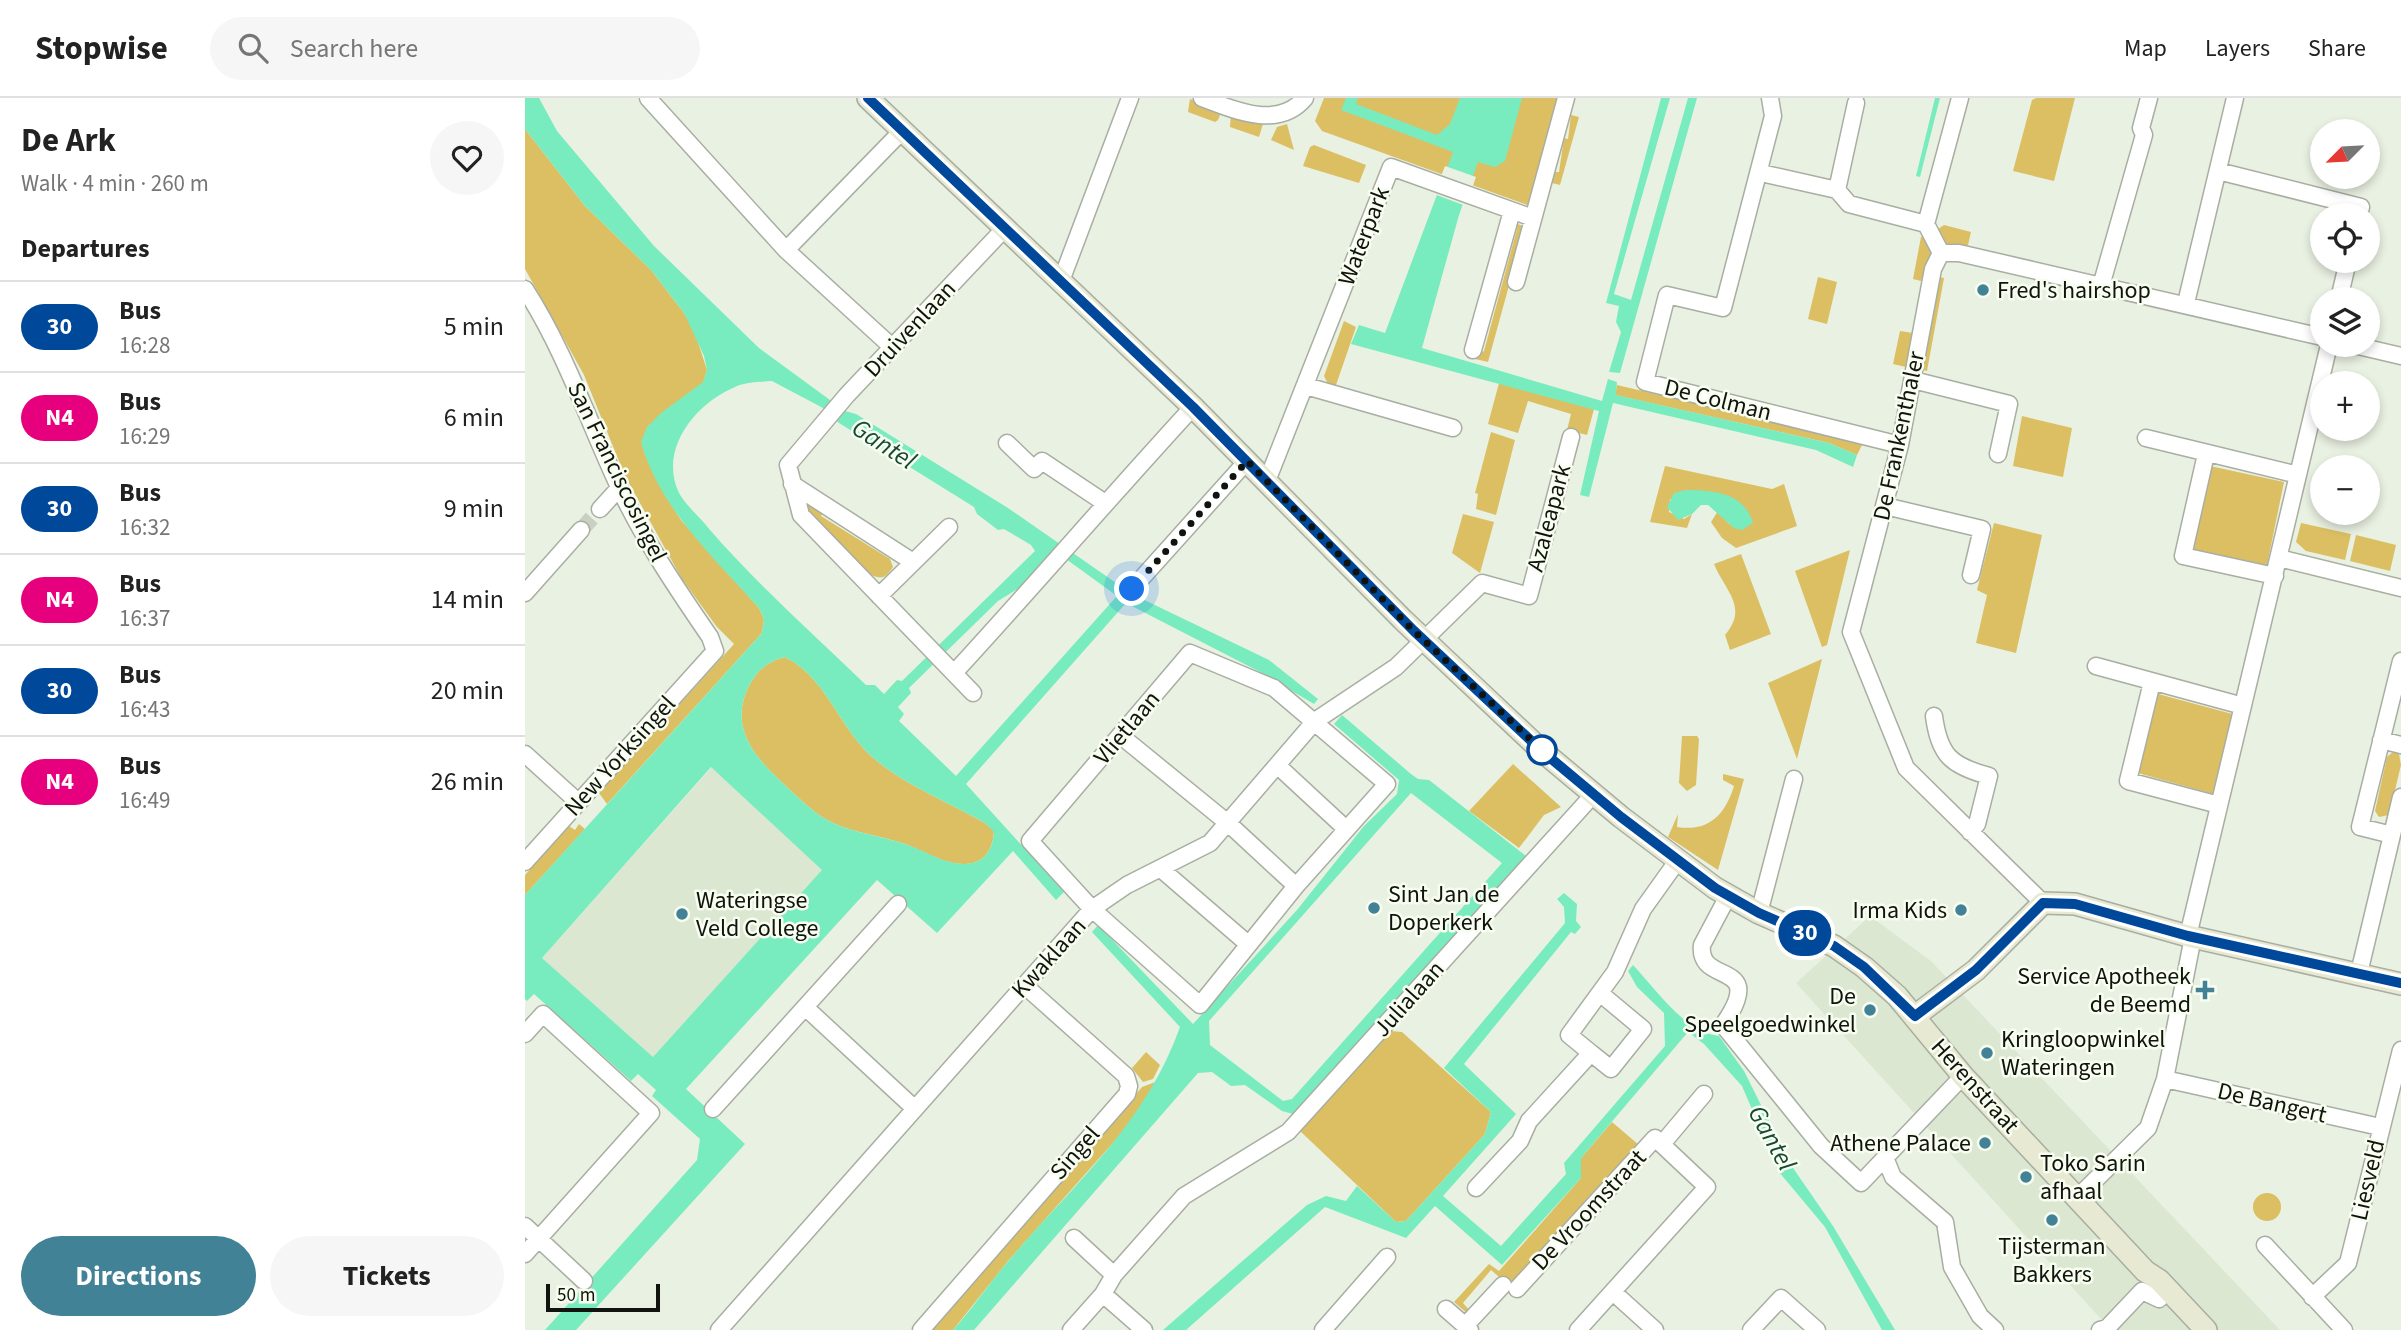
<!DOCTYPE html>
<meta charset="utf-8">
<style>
:root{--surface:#fff;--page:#f6f6f6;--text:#222;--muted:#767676;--line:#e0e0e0;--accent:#428296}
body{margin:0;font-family:"Source Sans 3",sans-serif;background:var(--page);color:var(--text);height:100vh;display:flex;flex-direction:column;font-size:26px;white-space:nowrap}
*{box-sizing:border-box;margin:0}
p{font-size:23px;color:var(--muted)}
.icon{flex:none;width:38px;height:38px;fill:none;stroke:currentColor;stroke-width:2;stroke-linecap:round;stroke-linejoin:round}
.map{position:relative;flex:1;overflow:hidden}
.drawer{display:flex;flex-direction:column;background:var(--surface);width:525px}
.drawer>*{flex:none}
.badge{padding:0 14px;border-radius:23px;font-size:24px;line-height:46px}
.needle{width:46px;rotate:246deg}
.controls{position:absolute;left:1785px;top:21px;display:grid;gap:14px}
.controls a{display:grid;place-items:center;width:70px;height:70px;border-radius:50%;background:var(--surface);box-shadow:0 4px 10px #0003;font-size:35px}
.scale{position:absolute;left:21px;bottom:18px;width:114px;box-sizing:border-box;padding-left:7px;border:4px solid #10130e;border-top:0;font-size:19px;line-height:24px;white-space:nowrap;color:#10130e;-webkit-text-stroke:5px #f7fef0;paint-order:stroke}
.you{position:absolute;width:35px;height:35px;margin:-18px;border:5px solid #fff;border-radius:50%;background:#1a73e8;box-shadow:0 0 0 10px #1a73e833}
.map>.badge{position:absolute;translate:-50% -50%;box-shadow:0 0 0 4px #fff}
h2{padding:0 21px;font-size:26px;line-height:63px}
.round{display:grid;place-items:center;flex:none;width:74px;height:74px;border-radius:37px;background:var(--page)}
.headline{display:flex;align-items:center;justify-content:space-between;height:119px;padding:0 21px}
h1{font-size:33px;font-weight:700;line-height:52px}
.cta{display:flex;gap:14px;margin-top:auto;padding:14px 21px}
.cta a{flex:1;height:80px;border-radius:42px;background:var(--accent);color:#fff;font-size:28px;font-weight:700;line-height:80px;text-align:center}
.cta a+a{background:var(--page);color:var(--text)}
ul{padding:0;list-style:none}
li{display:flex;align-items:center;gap:21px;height:91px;padding:0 21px;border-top:2px solid var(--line)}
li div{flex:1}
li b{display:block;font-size:26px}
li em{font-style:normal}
li .badge{min-width:77px;font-weight:700;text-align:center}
header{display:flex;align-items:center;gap:42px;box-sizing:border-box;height:98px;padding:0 35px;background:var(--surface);border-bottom:2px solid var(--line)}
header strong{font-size:33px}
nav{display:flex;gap:38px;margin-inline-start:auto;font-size:24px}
.search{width:490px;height:63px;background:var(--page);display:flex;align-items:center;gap:18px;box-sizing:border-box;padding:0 24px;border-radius:38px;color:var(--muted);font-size:26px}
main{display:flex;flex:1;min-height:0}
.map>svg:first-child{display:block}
</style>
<header>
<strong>Stopwise</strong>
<div class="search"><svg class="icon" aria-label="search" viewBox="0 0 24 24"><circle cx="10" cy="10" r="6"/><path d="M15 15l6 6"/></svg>Search here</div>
<nav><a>Map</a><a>Layers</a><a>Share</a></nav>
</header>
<main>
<section class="drawer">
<div class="headline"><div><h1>De Ark</h1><p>Walk · 4 min · 260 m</p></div><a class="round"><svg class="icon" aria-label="heart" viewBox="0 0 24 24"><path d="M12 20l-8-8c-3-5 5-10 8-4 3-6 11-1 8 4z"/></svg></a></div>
<h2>Departures</h2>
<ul>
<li><span class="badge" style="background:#004899;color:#fff">30</span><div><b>Bus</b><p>16:28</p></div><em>5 min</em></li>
<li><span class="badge" style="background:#e6007e;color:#fff">N4</span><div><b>Bus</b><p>16:29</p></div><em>6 min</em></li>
<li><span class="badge" style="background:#004899;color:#fff">30</span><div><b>Bus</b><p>16:32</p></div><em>9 min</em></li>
<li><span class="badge" style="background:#e6007e;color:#fff">N4</span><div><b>Bus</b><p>16:37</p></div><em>14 min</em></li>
<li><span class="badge" style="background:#004899;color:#fff">30</span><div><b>Bus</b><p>16:43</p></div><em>20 min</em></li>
<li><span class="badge" style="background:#e6007e;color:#fff">N4</span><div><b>Bus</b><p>16:49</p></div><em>26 min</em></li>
</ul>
<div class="cta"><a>Directions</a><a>Tickets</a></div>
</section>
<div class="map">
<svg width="1876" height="1232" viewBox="0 0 1876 1232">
<rect width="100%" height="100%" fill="#e9f1e2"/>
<path fill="#dce7d2" d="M187 669 298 772 128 959 17 860Z
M1345 818 1406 863 1755 1232H1586L1271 885Z"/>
<path fill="#dcbf62" d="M799 0H1035L1005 108 797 33 790 23Z
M1511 0H1550L1529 83 1488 73 1507 2Z
M665 1 697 12 693 22 690 24 663 14Z
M706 15 738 26 734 39 705 29Z
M1046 17 1054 19 1035 87 1027 85 1030 74H1034L1039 40 1043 41Z
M762 26 769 52 746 42 752 29Z
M0 31 60 108 126 172 159 215 170 235 182 272 178 285 122 329 119 354 140 397 156 422 234 510 239 521 237 535 82 706 74 695 209 546 192 529 157 481 100 378 59 277 0 171Z
M789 47 841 67 834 85 778 68 785 49Z
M990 125 998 128 999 133 963 264 950 261 951 257 959 253 992 131Z
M1419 127 1446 134 1443 147 1421 149 1413 131Z
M1400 138 1407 155 1401 165 1396 183 1388 181 1396 139Z
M1293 179 1312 184 1302 226 1283 221Z
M1414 179 1419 180 1402 273 1397 272Z
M819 223 831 229 811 287 803 286 799 278Z
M1375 233 1388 235 1381 269 1368 266Z
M974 285 1069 311 1062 337 1042 332 1046 316 1003 303 993 335 963 326Z
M1092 287 1338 345 1332 357 1304 345 1090 297Z
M1497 318 1547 330 1538 379 1488 368Z
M966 334 990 342 971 417 951 411 953 396 950 395Z
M1140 368 1247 391 1259 386 1272 428 1211 450 1197 440 1186 424 1193 413 1204 426 1217 408 1145 401 1144 414 1159 421 1167 416 1162 430 1125 424Z
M1685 368 1759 384 1742 467 1668 451Z
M276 398 298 414 296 418 365 461 368 469C361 479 358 482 346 477L282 414Z
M938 416 969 424 955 475 927 455Z
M1469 425 1517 437 1491 555 1451 545 1462 497 1452 492Z
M1776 425 1826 436 1820 462 1781 453 1771 444Z
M1831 437 1871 447 1865 473 1825 463Z
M1325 452 1302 547 1297 549 1270 473Z
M1216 456 1246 536 1205 552 1200 537C1224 509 1200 493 1189 466Z
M260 559C298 578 312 622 340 652 371 684 422 703 460 725L469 733C468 746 464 759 451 764 428 772 402 754 380 746 357 738 330 735 308 725 291 717 278 704 265 692 237 666 203 635 222 592 231 573 241 564 260 559Z
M1297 561 1272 661 1243 585Z
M1633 596 1711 617 1692 697 1613 675Z
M1157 638H1172L1174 641 1171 687 1162 693 1154 685Z
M1868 654 1874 656 1876 667 1864 717 1854 719 1850 713 1862 659Z
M988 666 1036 709 1019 717 994 750 944 713Z
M1198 676 1219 681 1193 772 1143 739 1153 716 1152 729C1184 734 1200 717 1209 688L1198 682Z
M54 726 60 731 0 797V777L44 728 50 732Z
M866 933 877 934 966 1014 960 1036 881 1123 871 1124 775 1033Z
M621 954 635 967 628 981 618 984 607 970Z
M633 983 603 1028 483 1163 428 1232H405L617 989Z
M1087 1024 1114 1047 986 1189 966 1172 938 1205 945 1213 943 1216 929 1204 964 1166 974 1173 1056 1080V1060Z
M1728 1109a14 14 0 1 1 28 0a14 14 0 1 1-28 0Z"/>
<path fill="#78ecbe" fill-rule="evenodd" d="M0 0H14L32 33 129 148 234 250 320 313 331 316 483 410 607 496 744 562 793 601 789 606 735 574 601 505 441 686 539 794 531 802 488 753 412 835 352 782 161 991 220 1046 51 1232H20L172 1062 175 1041 127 998 131 992 113 976 106 983 9 896 2 903 0 901V797L237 535 239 521 234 510C190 461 134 410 116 344L122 329 136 315 178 284 182 272 179 258 159 215 126 172 60 108 0 31ZM247 283 298 310 314 325 449 409 452 416 473 432 479 431 506 447 510 453 377 583 372 582 359 596 350 587H341C288 536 233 487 185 432 176 420 161 408 154 395 133 351 171 305 210 289 220 284 235 284 247 283ZM541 461 592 498 431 678 374 623 379 616 373 609 386 595 384 590 473 503ZM260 559C298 578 312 622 340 652 371 684 422 703 460 725L469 734C468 746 464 759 451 764 427 772 402 753 380 746 356 738 330 735 308 725 291 717 278 704 265 692 237 666 203 635 222 592 231 573 241 564 260 559ZM186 669 297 772 128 959 17 860Z
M821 0H833L831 6 912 37 925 26 935 0H997L980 63 970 69 953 64 934 117 897 250 1077 303 1083 281 1092 284 1091 297 1304 345 1332 357 1328 369 1291 352 1088 305 1064 399 1055 397 1074 313 826 246 834 227 860 235 928 54 816 12Z
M1136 0H1145L1089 196 1106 202 1163 0H1172L1095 275 1084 274 1096 234 1091 224 1094 208 1081 205Z
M1410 0H1415L1395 79 1391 78Z
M1160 392C1187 392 1219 394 1228 425L1217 432 1209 430 1183 407H1176L1167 416 1153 422 1142 409 1149 395Z
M817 617 886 676 893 681 904 682 1001 758 768 1016 757 1013 720 987 706 988 687 974 673 975 449 1232H428C448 1210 465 1184 485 1161 549 1086 621 1025 655 929L567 834 573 827 668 926 772 812 839 728 872 696 874 682 809 626ZM886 695 977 765 767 1001 758 1003 685 947 684 923Z
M1039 795 1052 806 1051 823 1056 829 1050 836 1046 834 939 966 991 1016 918 1098 976 1148 1041 1076 1039 1065 1140 948 1139 915 1112 889 1103 873 1108 867C1131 891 1159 934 1194 938L1219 973 1266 1067 1308 1128 1370 1232H1357L1300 1129 1254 1074 1217 988 1179 946 1163 934 1056 1060V1080L977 1167 910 1108 881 1140 800 1109 661 1232H638L782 1107 801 1098 821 1103 832 1088 871 1124 881 1123 960 1036 966 1014 919 970 1040 825 1039 809 1032 801Z"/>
<path fill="#e9f1e2" d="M920 68 951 79 941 108 909 96Z"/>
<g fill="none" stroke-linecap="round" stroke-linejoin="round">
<path stroke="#c8d0c2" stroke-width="16" stroke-dasharray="16 8" stroke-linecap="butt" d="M56 432 75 411"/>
<defs>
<path id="street" d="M123 0 261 152 367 249
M677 0C709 12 753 32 780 0
M1245 0 1248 18 1198 210 1142 197 1120 284 1375 347
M1693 73 1836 109 1834 117
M1236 75 1312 92 1324 106 1401 126 1435 0
M1312 92 1331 5
M1401 126 1416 155
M261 152 377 33
M1416 155 1408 171 1375 347 1326 534 1381 670 1518 805
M1416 155H1434L1797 239
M536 183 605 0
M991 184 1041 0
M1576 188 1619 37 1616 30 1624 0
M0 191C40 253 63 323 94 389 119 442 152 491 185 539L190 553 0 764
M1814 201 1823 163
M1661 205 1710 0
M1829 247 1876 258
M948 252 987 113
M1388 282 1484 306 1473 356
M781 288 928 330
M1621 340 1773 377
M482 345 509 371 517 363 580 405
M1681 356 1658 458 1750 478
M742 383 866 69 1008 120
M267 386 388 464
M1360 408 1457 431 1446 477
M75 411 94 390
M1754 460 1876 490
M607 491 722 363
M0 495 56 432
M354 498 424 429
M665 555 749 590 862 686 771 788 675 907 567 811 505 743Z
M1571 568 1718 608
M429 575C510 487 587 397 668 309
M1627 584 1603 683 1694 707
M448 595 276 417 263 367 322 297 481 129
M1409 618C1414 657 1426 668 1464 678L1452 726 1445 734
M596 638 704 726 771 788
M1856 642 1876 647
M0 656 53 704
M753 668 820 730
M1867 737 1835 729 1876 563
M636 771 723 846
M1203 798 1177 847C1172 889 1244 860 1198 927L1296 1048 1336 1085 1438 978
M1234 815 1269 681
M1663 838 1804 247
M1834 875 1876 699
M280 909 389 1010
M0 936 18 916 126 1015 0 1156
M1066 955 1086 971 1118 931 1076 896
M1640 981 1855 1029
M188 1011 373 806
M1137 1046 1179 996
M1361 1062 1368 1079 1420 1124 1427 1169 1455 1218 1470 1232
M951 1090 995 1043 1004 1023 1066 955 1044 937 1090 874 1118 811 1153 762
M1552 1100 1623 1030 1640 981 1668 839
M0 1128 59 1183
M549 1140 589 1177
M1740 1147 1819 1232
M992 1191 1130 1040 1182 1089 1053 1232
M1088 1194 1130 1232
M578 1196 619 1232
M1787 1199 1823 1165 1876 952
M921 1211 945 1232
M940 1228 978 1187
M194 1232 567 811 602 787 685 745 790 623 871 569 957 485 1004 498 1046 339
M396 1232 602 996 604 988 601 978 499 887
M546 1232 578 1196 589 1177 659 1098 763 1034 1068 697
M798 1232 862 1159
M1226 1232 1256 1200 1292 1232
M1575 1232 1582 1230 1617 1193 1634 1201 1644 1192"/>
<path id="secondary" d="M343 0 668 309 878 522 1017 653 1096 719 1190 790 1234 815 1309 848 1339 869 1372 898 1438 978 1620 1173 1634 1182 1681 1232
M1390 918 1451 872 1518 805 1550 806 1663 838 1876 886"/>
</defs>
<use href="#street" stroke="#a8aea1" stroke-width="19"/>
<use href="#secondary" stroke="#a8aea1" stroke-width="24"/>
<use href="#street" stroke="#fff" stroke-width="16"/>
<use href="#secondary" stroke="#e8e9d2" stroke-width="21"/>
</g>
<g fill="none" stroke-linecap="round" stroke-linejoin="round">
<defs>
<path id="line" d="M343 0 668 309 889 533 1017 653 1096 719 1190 790 1234 815 1309 848 1339 869 1390 918 1451 872 1518 805 1550 806 1663 838 1876 885"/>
</defs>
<use href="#line" stroke="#fff" stroke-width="16"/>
<use href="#line" stroke="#004899" stroke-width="10"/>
<path stroke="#10130e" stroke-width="7" stroke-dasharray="0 12.6" d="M607 491 722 363 889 533 1017 652"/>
</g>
<g fill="#428296" stroke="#f7fef0" stroke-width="2.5">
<circle cx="1458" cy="192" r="7"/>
<circle cx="849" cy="810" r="7"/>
<circle cx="1436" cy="812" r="7"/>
<circle cx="157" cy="816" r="7"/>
<path d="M1676.5 881.5h7v7h7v7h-7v7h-7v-7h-7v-7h7z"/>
<circle cx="1345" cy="912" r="7"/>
<circle cx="1462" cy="955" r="7"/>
<circle cx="1460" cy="1045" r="7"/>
<circle cx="1501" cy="1079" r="7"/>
<circle cx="1527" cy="1122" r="7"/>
</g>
<circle fill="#fff" stroke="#004899" stroke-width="3.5" cx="1017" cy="652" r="14"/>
<g text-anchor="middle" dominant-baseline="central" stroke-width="5" stroke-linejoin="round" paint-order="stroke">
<g font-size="24" fill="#10130e" stroke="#f7fef0">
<text transform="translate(839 138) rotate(-69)">Waterpark</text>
<text transform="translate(385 231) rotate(-47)">Druivenlaan</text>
<text transform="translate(1193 302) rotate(14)">De Colman</text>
<text transform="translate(1374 338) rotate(-78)">De Frankenthaler</text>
<text transform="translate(92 374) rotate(64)">San Franciscosingel</text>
<text transform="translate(1024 420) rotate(-75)">Azaleapark</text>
<text transform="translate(602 630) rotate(-50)">Vlietlaan</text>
<text transform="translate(95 658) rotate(-48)">New Yorksingel</text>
<text transform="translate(524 860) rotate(-48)">Kwaklaan</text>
<text transform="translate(884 901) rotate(-48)">Julialaan</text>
<text transform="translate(1450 988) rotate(48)">Herenstraat</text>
<text transform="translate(1747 1005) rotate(13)">De Bangert</text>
<text transform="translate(550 1055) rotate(-49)">Singel</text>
<text transform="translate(1843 1082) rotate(-77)">Liesveld</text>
<text transform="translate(1064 1112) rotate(-47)">De Vroomstraat</text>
</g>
<g font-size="24" fill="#10130e" stroke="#f7fef0" text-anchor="start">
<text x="1472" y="192">Fred's hairshop</text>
<text x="863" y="796">Sint Jan de<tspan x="863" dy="28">Doperkerk</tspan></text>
<text x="171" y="802">Wateringse<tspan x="171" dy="28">Veld College</tspan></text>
<text x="1422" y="812" text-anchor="end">Irma Kids</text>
<text x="1666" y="878" text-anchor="end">Service Apotheek<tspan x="1666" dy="28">de Beemd</tspan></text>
<text x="1331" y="898" text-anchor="end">De<tspan x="1331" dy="28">Speelgoedwinkel</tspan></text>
<text x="1476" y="941">Kringloopwinkel<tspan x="1476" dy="28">Wateringen</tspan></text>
<text x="1446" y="1045" text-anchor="end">Athene Palace</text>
<text x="1515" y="1065">Toko Sarin<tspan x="1515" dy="28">afhaal</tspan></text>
<text x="1527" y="1148" text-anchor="middle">Tijsterman<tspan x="1527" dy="28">Bakkers</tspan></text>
</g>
<g font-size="26" font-style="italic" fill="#184937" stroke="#f7fef0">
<text transform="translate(359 346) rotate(33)">Gantel</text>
<text transform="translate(1247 1040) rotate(61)">Gantel</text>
</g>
</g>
</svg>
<div class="controls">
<a><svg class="needle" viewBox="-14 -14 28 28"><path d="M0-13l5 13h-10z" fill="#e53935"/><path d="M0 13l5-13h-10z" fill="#767676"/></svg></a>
<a><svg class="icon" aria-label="locate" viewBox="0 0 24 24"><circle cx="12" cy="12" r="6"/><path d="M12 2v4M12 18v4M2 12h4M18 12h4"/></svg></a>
<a><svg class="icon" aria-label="layers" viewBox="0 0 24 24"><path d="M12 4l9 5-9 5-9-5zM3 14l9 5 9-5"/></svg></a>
<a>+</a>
<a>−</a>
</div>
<div class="scale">50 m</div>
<div class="you" style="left:607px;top:491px"></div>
<b class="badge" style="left:1280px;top:835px;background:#004899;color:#fff">30</b>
</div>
</main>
